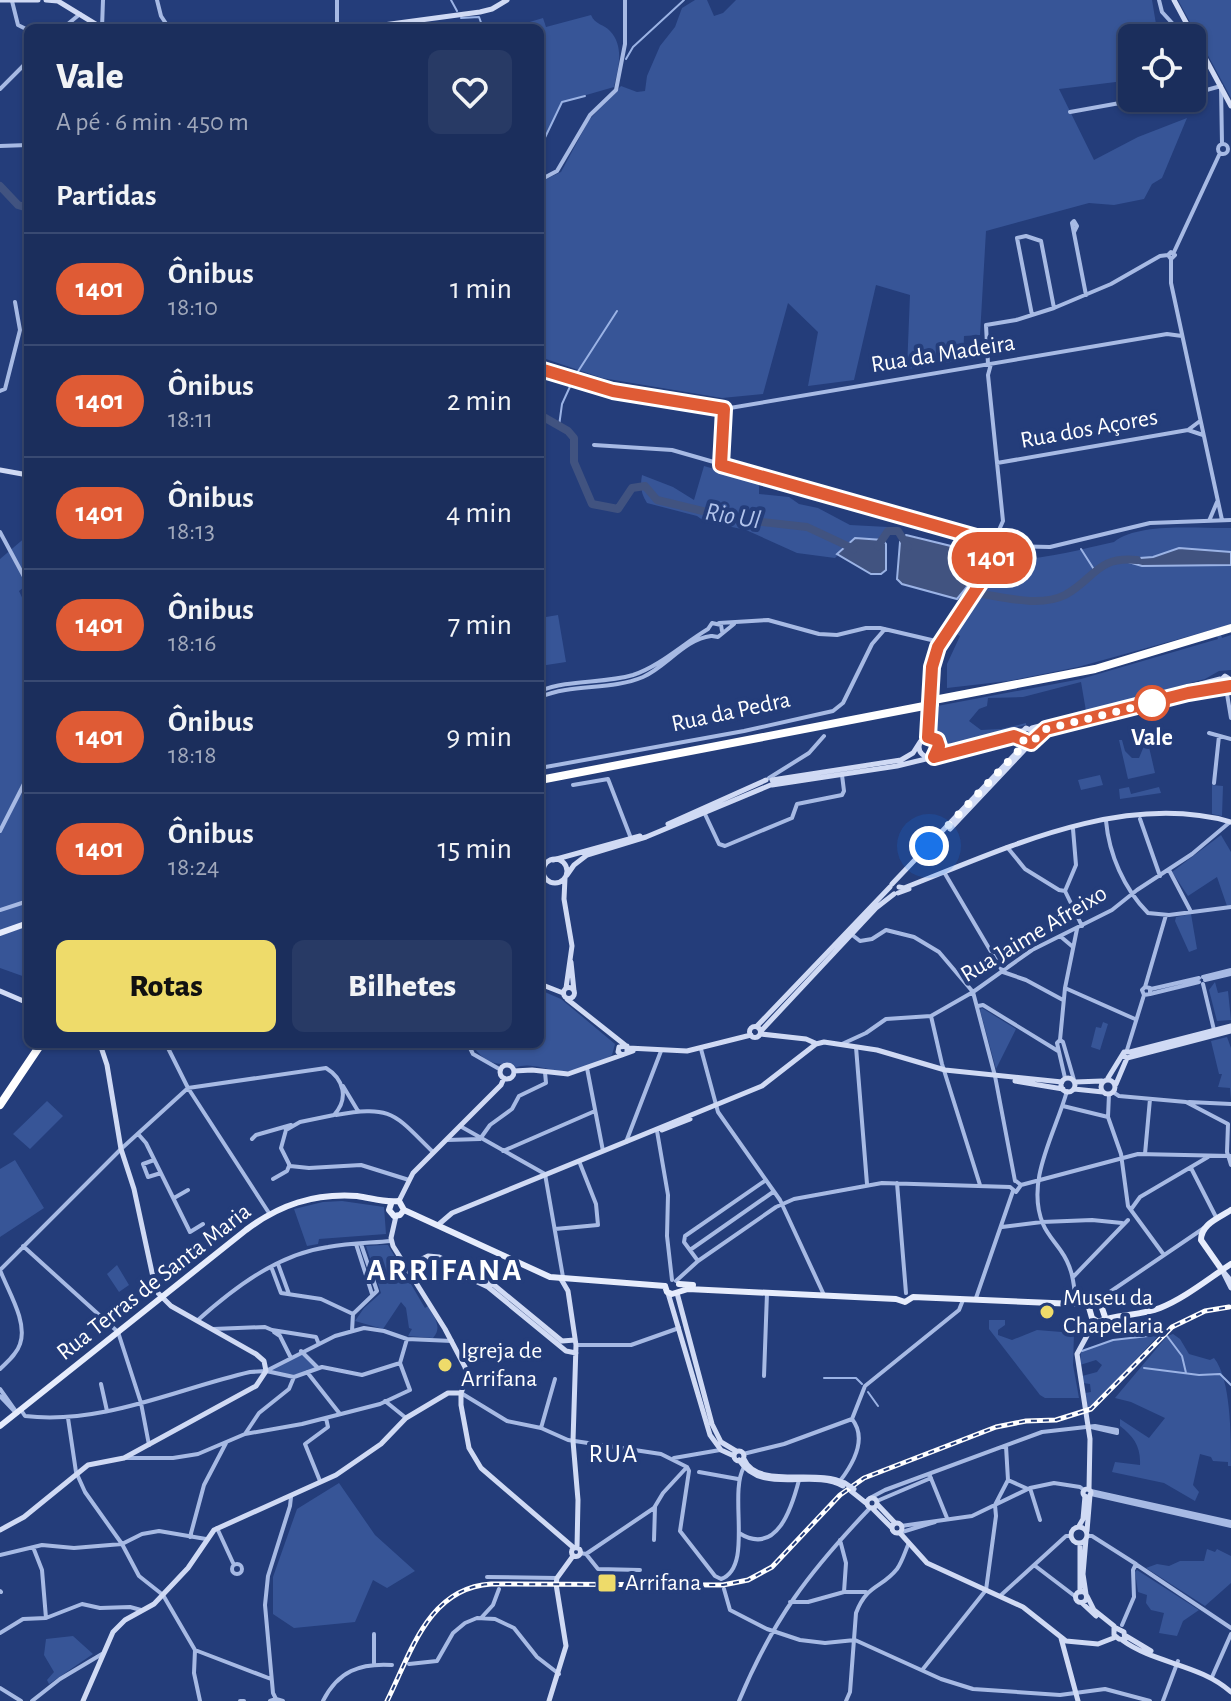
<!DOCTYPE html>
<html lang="pt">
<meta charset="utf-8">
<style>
:root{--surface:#1b2e5c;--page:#283a65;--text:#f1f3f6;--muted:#a0a8bb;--line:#394a72;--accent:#eedb6a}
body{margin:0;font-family:"Alegreya Sans",sans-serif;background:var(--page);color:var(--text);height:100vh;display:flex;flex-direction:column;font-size:30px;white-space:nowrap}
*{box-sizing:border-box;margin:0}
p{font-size:26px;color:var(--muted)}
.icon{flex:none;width:44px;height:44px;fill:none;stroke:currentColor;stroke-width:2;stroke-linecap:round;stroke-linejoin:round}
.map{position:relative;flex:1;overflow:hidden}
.drawer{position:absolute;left:24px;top:24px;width:520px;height:1024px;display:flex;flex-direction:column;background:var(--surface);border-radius:12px;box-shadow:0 2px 6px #0004,0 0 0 2px var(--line)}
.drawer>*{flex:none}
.badge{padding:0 16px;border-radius:26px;font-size:28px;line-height:52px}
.controls{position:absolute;left:1118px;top:24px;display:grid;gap:16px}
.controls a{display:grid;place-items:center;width:88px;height:88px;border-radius:12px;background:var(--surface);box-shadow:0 2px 6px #0004,0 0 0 2px var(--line);font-size:40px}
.you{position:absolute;width:40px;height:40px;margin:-20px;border:6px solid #fff;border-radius:50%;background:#1a73e8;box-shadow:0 0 0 12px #1a73e833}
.map>.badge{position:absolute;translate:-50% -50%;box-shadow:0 0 0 4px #fff}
h2{padding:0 32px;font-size:30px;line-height:72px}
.round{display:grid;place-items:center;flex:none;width:84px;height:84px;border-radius:12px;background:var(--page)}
.summary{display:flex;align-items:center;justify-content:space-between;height:136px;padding:0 32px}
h1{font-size:38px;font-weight:800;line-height:60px}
.cta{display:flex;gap:16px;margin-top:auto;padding:16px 32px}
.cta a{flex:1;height:92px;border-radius:12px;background:var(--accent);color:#111;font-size:32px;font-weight:800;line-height:92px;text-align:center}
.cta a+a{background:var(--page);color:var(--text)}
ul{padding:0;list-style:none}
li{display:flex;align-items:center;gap:24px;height:112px;padding:0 32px;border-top:2px solid var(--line)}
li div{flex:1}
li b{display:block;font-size:30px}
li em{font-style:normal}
li .badge{min-width:88px;font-weight:700;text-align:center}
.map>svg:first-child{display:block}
</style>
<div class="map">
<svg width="1231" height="1701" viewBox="0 0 1231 1701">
<rect width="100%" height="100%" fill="#243d7a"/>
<path fill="#375597" d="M695 0H707L714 16 723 13 736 0H1152L1156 24 1163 38H1132V80L1059 89 1094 160 1138 137 1187 118 1162 178 1152 184 1144 199 1114 205 1089 203 986 231 980 335 964 336 963 360 907 369 910 295 876 285 854 380 808 386 818 332 788 303 763 394 722 398 602 378 540 357V182L561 172 589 120 621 86 637 92 645 91 647 76 660 46 675 27 682 8Z
M1178 0H1231V98Z
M591 15C595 25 604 24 610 31 625 47 618 69 614 87L562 102 540 147V28L513 27 543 18 546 27Z
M704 466 759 482V494L789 497 799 504 818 508 850 525 888 527 882 540 855 538 835 558 797 553 746 530 704 521 697 516 647 503C641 494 640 486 642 475L673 487 694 500Z
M1231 528V624L1219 628 1222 638 1231 635V670L1219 671 1205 679 1086 711 1081 682 1023 697 988 698 987 706 979 709 969 721 981 730 1001 729 1026 723V725L948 745C931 736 931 724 932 707L1081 679 1218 639 1215 629 1078 667 1008 681 947 688V664L960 636 951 631 977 594 1006 560C1043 560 1078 550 1114 542 1139 522 1200 529 1231 528Z
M986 543a9 9 0 1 1 18 0a9 9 0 1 1-18 0Z
M27 536 28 584 19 591 28 610V978L0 968V559Z
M558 615 566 662 540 666V618Z
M1146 734 1155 773 1128 779 1119 740H1122L1125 751 1132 758H1139L1144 746 1143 735Z
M1100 775 1103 785 1081 790 1078 780Z
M1212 785 1223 786 1222 816 1212 814Z
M1129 787 1131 794 1159 787 1161 793 1120 799 1119 789Z
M1221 835 1231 852V906H1227L1217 877 1188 896 1172 872Z
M1191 914 1197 949 1189 952 1175 921 1176 917Z
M1215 982 1218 993 1228 991 1231 1020 1217 1021 1209 990Z
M540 990 561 999 615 1044 612 1055C599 1064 575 1073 558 1071 544 1069 528 1062 515 1068L508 1063C493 1067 479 1057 472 1044H540Z
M982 1008 1016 1029 996 1069 980 1010Z
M1103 1022 1108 1024 1100 1050 1091 1047 1096 1027 1101 1028Z
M1227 1037 1231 1048V1100L1230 1088 1218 1087 1222 1074H1219L1211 1041Z
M47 1101 63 1116 30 1149 13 1134Z
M15 1160 44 1208 0 1237V1169Z
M342 1201 384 1207 386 1234 319 1239 318 1244 307 1246 294 1209 323 1202Z
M383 1245H388L425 1308 428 1306C434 1317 443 1327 433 1338L408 1336 412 1329 409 1328 406 1308 401 1302 383 1329 355 1321 364 1308 381 1293 366 1246Z
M117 1265 129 1285 119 1292 107 1274Z
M989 1320H1005V1325L998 1330V1335L1012 1340 1037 1330 1074 1333 1073 1365 1079 1398H1045L1040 1395 989 1329Z
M1173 1334 1180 1339 1189 1354 1210 1360 1214 1358C1231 1379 1231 1435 1231 1466H1228V1462L1213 1461 1211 1457 1200 1454 1193 1485 1199 1492 1195 1501 1164 1483 1112 1472 1115 1462 1140 1465C1141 1446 1133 1436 1120 1426V1419L1149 1438 1165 1418 1131 1402 1115 1398 1167 1336Z
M1159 1335 1098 1400 1088 1409 1085 1393 1091 1392 1090 1384 1083 1383 1082 1376 1097 1372 1102 1365 1096 1360 1080 1365 1081 1350 1110 1341Z
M302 1353 317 1368 294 1375 269 1371Z
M339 1483 375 1535 415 1571 387 1588 373 1580 355 1622 294 1628 273 1614V1577L297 1509Z
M1207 1549 1215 1552 1217 1549 1231 1556V1583L1205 1606 1146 1568 1157 1564 1169 1566 1180 1561H1204Z
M1137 1570 1199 1610 1183 1621 1177 1636 1159 1633 1164 1613 1151 1610 1146 1603 1147 1595 1138 1592 1135 1572Z
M73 1636 93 1654 49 1684 47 1680 54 1672 44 1655 46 1639Z"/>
<path fill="#415380" stroke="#9bb3e5" stroke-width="2" d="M906 535 959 548 978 569 976 576 957 599 902 584 897 579 900 542Z
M855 538 883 540 886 544V570L881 574H871L837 554Z
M1179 548 1231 552V565L1142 566 1128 562 1127 559 1153 557Z"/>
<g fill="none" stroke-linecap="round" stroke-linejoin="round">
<path stroke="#9bb3e5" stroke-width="2" d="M451 0 457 11
M461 18 479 17 483 28
M626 59 633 47 684 0
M540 148 562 102 585 96
M577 373 617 311
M559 426 562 404 573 380
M1081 549 1095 571
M1167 1336 1182 1356 1186 1373
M1082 1351 1113 1340 1148 1336 1157 1330 1163 1331
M1144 1368 1199 1375 1220 1374 1231 1385
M824 1378H856L862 1384
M868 1392 878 1406"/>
<path stroke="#415380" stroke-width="8" d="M0 186 18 205 28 208
M540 415 568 431 574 438V462L592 504 618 509 632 488 645 486 657 500 736 519 807 527 854 549
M878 546 888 531H898L908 547
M982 594C1007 598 1041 607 1065 595 1095 579 1096 556 1137 560"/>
<path stroke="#a7bae4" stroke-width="4" d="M157 0 161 16 169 28
M1159 0 1162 12 1173 24
M12 1 18 25 28 30
M63 28 80 14
M102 28 103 0
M337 28V0
M0 89 28 61
M1192 94 1221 86 1222 144
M1070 112 1131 101 1168 98
M1218 149a5 5 0 1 1 10 0a5 5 0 1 1-10 0Z
M0 146 28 145
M540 180 557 171 590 115 616 90 625 44V0
M1074 232 1077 226 1074 221 1072 223 1086 295
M1174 252 1220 153
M1171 259V283L1222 520
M1032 315 1017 238 1026 236 1041 241 1054 308
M988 364 986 325 1016 320 1054 308 1111 284 1160 256 1168 255 1171 259 1175 255 1171 252 1168 255
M991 364 988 375 1003 521 999 530
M540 369 613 391 724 409 1167 334 1182 336
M28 387 25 422 28 443
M0 391 5 389 20 330 15 302
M1188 430 1203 435
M594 445 672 450 983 539
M997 463 1188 430 1200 421
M721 465 724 409
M24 475 28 463
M1209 521 1217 502
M982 543a13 13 0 1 1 26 0a13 13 0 1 1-26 0Z
M0 532 28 584
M1008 546 1050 547 1150 523 1231 520
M719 623 768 620 819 634 837 635 866 628H880L940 642
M708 629 712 623 721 625 722 631
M712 636 718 637 734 624
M1226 688 1231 718
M540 691C570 679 602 684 633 675 660 666 683 644 708 629
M540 697C573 683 610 691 643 677 666 667 685 639 711 636
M28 732 26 745 28 751
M1209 733 1231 739
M928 737C927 707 926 670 940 643 954 614 987 590 992 557
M540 768 744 731 833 711 843 703 872 644 885 629
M769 778 809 753 824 736
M1214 783 1219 736
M573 785 608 779 632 841
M704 812 719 844 725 846 792 818 797 804 842 795 844 791 842 775
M1140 819 1160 876
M1106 821C1109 854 1124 889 1148 913L1169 915 1231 907
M0 831 28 776
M1007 847 1025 869 1059 890 1065 891 1082 926
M1169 870 1190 910
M944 872 1003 972
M1065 891 1076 865 1073 829
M0 910 28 901
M851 934 860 941 872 939 886 930 914 937 939 952 973 992 995 1076 1015 1181
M1060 936 1073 947
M1003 972 1026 980 1063 1000
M1203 977 1231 970
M1205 980 1231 974
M1203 984 1214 1030
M1145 987 1166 915
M1065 988 1135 1019
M1151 989 1199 978
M1150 994 1199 982
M978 1006 983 1005 1058 1051
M931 1016 942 1064 980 1185
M1060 1040 1063 1042 1074 1080
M166 1044 188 1088 269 1213
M468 1044 473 1054 501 1070
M842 1044 866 1033 886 1019 931 1016 973 992 1032 950 1112 910 1137 890 1192 854 1230 822
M856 1047 867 1184
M701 1049 718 1112 780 1200 824 1295
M1127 1050 1144 995 1142 990 1145 987 1150 988V994L1144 995
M587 1068 603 1151
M1065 1078 1057 1043 1060 1040 1065 988 1077 929
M343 1086 358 1111
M188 1088 326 1068C344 1079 349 1099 334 1115L300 1122 286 1130 281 1148 290 1166 309 1168 361 1165 409 1180
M1067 1091C1055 1134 1025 1181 1043 1224 1047 1234 1055 1242 1061 1251 1073 1268 1074 1284 1076 1304
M1113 1092 1119 1096 1186 1102 1228 1124 1227 1152 1231 1165
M1109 1094 1108 1117 1121 1154 1128 1206 1164 1255
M1189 1102 1231 1104
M1063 1106 1108 1117
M336 1115C393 1105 394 1114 433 1152
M460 1126 545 1174 563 1277
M657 1131 668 1195 667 1236 672 1280
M139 1135 146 1143 190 1232 203 1224
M252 1139 256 1135 291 1125
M480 1139 490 1125 512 1109 519 1096 546 1083 545 1072
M447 1140 480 1139
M626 1142 661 1051
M503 1151 595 1111
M1145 1154 1150 1099
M154 1160 143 1164 148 1177 161 1173
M1191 1168 1217 1219
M273 1179 287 1171 289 1166
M1016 1181 1021 1185 1138 1154 1231 1156
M897 1183 906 1293
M1010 1187 1016 1192 1021 1185
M174 1198 188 1190
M1132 1208 1140 1197 1208 1157
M1002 1227 1042 1222 1092 1220 1122 1223
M555 1229 598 1225 596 1204 579 1161
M356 1244 372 1294
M23 1246 118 1332 141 1403 149 1445
M690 1250 773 1192
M698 1261 684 1242 685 1236 766 1180
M278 1264 289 1294
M272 1269 281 1293 321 1299 353 1314
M0 1270 121 1149 188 1088
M0 1270C8 1291 28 1322 20 1344 17 1354 7 1362 0 1369
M1074 1276 1128 1220
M676 1281 698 1261 776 1207 794 1199 882 1183 1010 1187
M976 1298 1013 1191
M1098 1300 1204 1228
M198 1320C234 1288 278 1254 328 1247 349 1243 370 1243 391 1241
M213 1329 265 1327 272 1330 316 1337 318 1342
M352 1331 353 1314 377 1291 361 1244
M274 1332 280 1336 290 1356
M576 1345H631L679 1328
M301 1351 318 1368
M400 1363 407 1339
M268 1370 335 1336 364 1328 384 1331 407 1339 452 1341
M307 1372 340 1414
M764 1376 767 1293
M101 1384 107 1411
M0 1389 17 1413
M461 1393 507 1421 541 1428 568 1440 661 1454 687 1467
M0 1396 15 1412
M385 1401 406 1418
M21 1410 25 1416C103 1425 176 1389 250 1372L266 1371 294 1377 322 1367 362 1375 400 1363
M68 1418 76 1472 85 1492 122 1544 139 1576 163 1595 195 1650 271 1679
M852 1419 865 1386 959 1310 963 1300
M1091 1427 1117 1433V1430
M541 1428 555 1379
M245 1434 259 1413 289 1389 294 1377
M743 1454 784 1444 852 1419
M126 1458H173L198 1454 245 1434 302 1424 380 1404 410 1390 400 1363
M674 1458 720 1450
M687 1467 689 1471 680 1531 715 1576 721 1579C754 1567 728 1494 744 1467
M699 1472 738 1479
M930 1476 947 1518
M1008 1480 1028 1489
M320 1481 305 1444 328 1427 326 1418
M840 1481C853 1464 868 1439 852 1419
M1030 1488 1040 1520
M1091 1491 1231 1522
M1091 1494 1231 1526
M870 1498 885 1490 1042 1432 1095 1426 1117 1430
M877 1501 931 1478
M901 1526 972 1516 1030 1488 1054 1483 1080 1487 1084 1490
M217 1528 234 1565
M902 1532 935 1522
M739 1533C777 1557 792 1507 799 1480
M1087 1536H1092L1136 1564 1133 1570 1134 1597 1122 1625
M190 1537 204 1485 226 1443
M654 1540 655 1507
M840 1540 846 1563 844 1592
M33 1547 42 1570 46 1618
M580 1553 586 1554 598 1569 640 1570
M586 1554 654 1508 663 1493 687 1467
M0 1555 42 1545 74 1548 122 1544 142 1534 159 1531 206 1539
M232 1569a5 5 0 1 1 10 0a5 5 0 1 1-10 0Z
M1034 1565 1076 1597
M1137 1565 1231 1628
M487 1577 557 1578
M724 1589 730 1610 767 1629 800 1640 825 1643 855 1640 941 1679 973 1689 1060 1695 1105 1689 1150 1701
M0 1591 1 1592
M1000 1596 1066 1536H1071
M790 1602H808L844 1592H866
M481 1618 493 1605 499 1589
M0 1633 23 1619 46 1618 82 1604 100 1608 130 1607 141 1610
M374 1634V1663
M195 1650 194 1673 200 1701
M409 1664 437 1661 453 1633 465 1623 477 1618 495 1619 514 1628 537 1657 559 1674
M923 1669 986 1590 996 1516 995 1505 1008 1480 1006 1446
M1212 1677 1231 1634
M0 1688 21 1701
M276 1699 273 1693 265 1605 268 1576 290 1506 291 1497
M32 1701 60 1679 102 1654
M240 1701H244
M270 1701 276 1699 283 1701
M323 1701C338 1671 360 1663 392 1665
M739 1701C773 1619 809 1572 870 1508
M846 1701 850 1692 856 1613C867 1584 881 1589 897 1569 902 1562 905 1552 908 1545
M1163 1701 1178 1661"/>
<path stroke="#d0daf4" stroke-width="5" d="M0 0H38
M46 0 58 1 102 28
M1174 0 1231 106
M361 28 480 12 492 9 507 0
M0 470 28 475
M1220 681 1225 676 1231 680
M1032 728 1220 679
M919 747a10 10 0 1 1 20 0a10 10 0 1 1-20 0Z
M1036 738 1035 732 1026 728 1021 733 1024 742 1031 743 1046 729 1188 693 1231 686
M938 743C954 755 1001 733 1022 731
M934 757 1014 736 1021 738
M772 780 901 760 913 753 920 742
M772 785 897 766 930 758
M668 824 766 780
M950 829 1031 743
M543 871a12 12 0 1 1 24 0a12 12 0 1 1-24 0Z
M553 860 640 836
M567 875 574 865 587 855 646 837 773 784
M565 878 564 899 572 946 566 988
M892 884 1021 748 1022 741
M899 887 904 888C1004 849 1123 791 1231 822
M898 893 909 889
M571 962 574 991
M540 984 563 993
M563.5 993a5.5 5.5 0 1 1 11 0a5.5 5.5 0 1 1-11 0Z
M0 991 28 1003
M567 999 625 1045
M757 1026 890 887
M749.5 1032a5.5 5.5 0 1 1 11 0a5.5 5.5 0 1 1-11 0Z
M761 1031 876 908 894 894
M761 1034 806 1039 815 1043
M628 1048 687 1051 751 1035
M1130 1052 1231 1026
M627 1053V1046L619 1047 618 1052 622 1055 633 1051
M1123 1056 1127 1058 1231 1031
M500 1072a7 7 0 1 1 14 0a7 7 0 1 1-14 0Z
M514 1071 532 1070 568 1074 622 1055
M1108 1078 1124 1052H1130
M1061 1085a7 7 0 1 1 14 0a7 7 0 1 1-14 0Z
M1101 1087a7 7 0 1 1 14 0a7 7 0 1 1-14 0Z
M1015 1081 1063 1089
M1075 1082 1102 1081
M1116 1084 1127 1058
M1074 1089 1103 1092
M662 1130 690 1119
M399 1201 413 1173 501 1085 504 1078
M396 1216 391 1238 393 1246 445 1329 465 1367 467 1377 461 1393V1405L469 1448 481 1468 574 1548
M438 1225 452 1213 762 1086 816 1044 824 1042 877 1050 945 1070 1062 1082
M406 1267 428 1256 439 1257 494 1285 562 1341 575 1340
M1222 1270 1231 1288
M1222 1270 1231 1281
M409 1272 426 1262H435L488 1287 566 1351 576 1353
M561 1279 568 1291 576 1345 573 1441 578 1500 577 1548
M668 1293 710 1435 721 1450 734 1456
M677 1293 712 1424 721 1442 736 1451
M734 1456a5 5 0 1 1 10 0a5 5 0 1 1-10 0Z
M744 1459C757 1490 818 1468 844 1483
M739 1460C763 1496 811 1468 843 1486
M1083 1493a4 4 0 1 1 8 0a4 4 0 1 1-8 0Z
M1089 1489 1090 1439 1077 1354 1095 1321
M851 1491 866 1503
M867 1503a5 5 0 1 1 10 0a5 5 0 1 1-10 0Z
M877 1504 895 1523
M873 1509 891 1527
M892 1528a5 5 0 1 1 10 0a5 5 0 1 1-10 0Z
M1079 1526 1083 1519 1085 1496
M1071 1535a8 8 0 1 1 16 0a8 8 0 1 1-16 0Z
M0 1530 24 1517 88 1465 124 1458 256 1386 266 1371 264 1361 256 1354 171 1306 156 1291 134 1189 121 1149 107 1065 100 1044
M1087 1531 1090 1495
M900 1533 927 1563 1023 1607 1066 1641 1098 1644 1116 1637
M1086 1539 1083 1574 1086 1594
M571.5 1552a4.5 4.5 0 1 1 9 0a4.5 4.5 0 1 1-9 0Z
M1075.5 1597a5.5 5.5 0 1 1 11 0a5.5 5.5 0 1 1-11 0Z
M1080 1592V1543
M1087 1596 1094 1610 1114 1626
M1082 1603 1096 1616
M1114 1627 1124 1632 1125 1640 1119 1639 1114 1635Z
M1126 1636 1151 1651
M1061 1638 1078 1701
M1122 1640C1155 1664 1200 1664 1231 1692
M83 1701 113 1632 125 1620 154 1604 188 1568 214 1530 336 1475 381 1444 406 1418 448 1393H461
M549 1701 566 1646 556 1584 557 1578 573 1556"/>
<path stroke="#e6ecfc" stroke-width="6" d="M0 933 28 923
M391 1204 389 1210 394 1216 400 1215 404 1210
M1222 1270 1201 1240C1201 1224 1219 1218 1231 1210
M679 1284 693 1285
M665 1286 667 1292 672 1294 688 1289 896 1299 905 1302 913 1297 1076 1304H1088L1095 1300 1100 1302 1105 1317
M1088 1304 1092 1318 1098 1322C1115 1314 1140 1316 1160 1308 1185 1298 1208 1279 1231 1264
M0 1426 246 1230C279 1205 314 1193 357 1196 372 1198 385 1203 399 1201L404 1210 550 1277 665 1286"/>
<path stroke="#fff" stroke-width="8" d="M934 700 1095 669 1231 628
M540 780 924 706
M0 1105 41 1044"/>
<defs>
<path id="rail" d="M387 1701C411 1653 428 1588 491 1584L723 1585 748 1580 772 1567 840 1495 864 1478 996 1427 1026 1421 1056 1420 1091 1409 1172 1327 1205 1311 1229 1307"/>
</defs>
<use href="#rail" stroke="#fff" stroke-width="5"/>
<use href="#rail" stroke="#243d7a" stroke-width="2" stroke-dasharray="6" stroke-linecap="butt"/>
<path stroke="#d0daf4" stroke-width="5" d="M845 1483 854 1489"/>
<path stroke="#fff" stroke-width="8" d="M924 706 935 704"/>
</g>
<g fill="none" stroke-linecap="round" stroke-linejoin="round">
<defs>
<path id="line" d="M540 369 613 391 724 409 721 465 983 539 987 554 992 557 991 567 938 647 932 667 928 737 937 740 939 746 934 757 1014 736 1031 743 1046 729 1188 693 1231 686"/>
</defs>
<use href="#line" stroke="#fff" stroke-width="18"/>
<use href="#line" stroke="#df5b35" stroke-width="12"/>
<path stroke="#fff" stroke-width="8" stroke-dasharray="0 14.4" d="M929 846 1021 748 1022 740 1031 743 1046 729 1152 703"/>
</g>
<circle fill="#fff" stroke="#df5b35" stroke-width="4" cx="1152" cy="703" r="16"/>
<g fill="#eedb6a" stroke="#243d7a" stroke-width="3">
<circle cx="1047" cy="1312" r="8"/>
<circle cx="445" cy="1365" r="8"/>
<rect x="597" y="1573" width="20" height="20" rx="4"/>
</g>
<g text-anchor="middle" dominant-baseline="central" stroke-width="8" stroke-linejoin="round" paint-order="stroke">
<g font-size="24" fill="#fff" stroke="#243d7a">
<text transform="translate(943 354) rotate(-9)">Rua da Madeira</text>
<text transform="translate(1089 429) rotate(-10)">Rua dos Açores</text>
<text transform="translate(731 712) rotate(-12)">Rua da Pedra</text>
<text transform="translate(1034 934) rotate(-31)">Rua Jaime Afreixo</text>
<text transform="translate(154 1282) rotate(-38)">Rua Terras de Santa Maria</text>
</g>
<g font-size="24" font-weight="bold" fill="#fff" stroke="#243d7a">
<text x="1152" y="738">Vale</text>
</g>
<g font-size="24" fill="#fff" stroke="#243d7a" text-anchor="start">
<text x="1063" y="1298">Museu da<tspan x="1063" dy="28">Chapelaria</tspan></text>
<text x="461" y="1351">Igreja de<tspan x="461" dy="28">Arrifana</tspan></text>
<text x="625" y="1583">Arrifana</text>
</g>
<g font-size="26" font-style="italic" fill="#b2c4ec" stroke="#243d7a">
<text transform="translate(733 516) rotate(10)">Rio Ul</text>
</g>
<g font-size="26" letter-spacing="2" fill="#fff" stroke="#243d7a">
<text x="614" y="1454">RUA</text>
</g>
<g font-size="32" font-weight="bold" letter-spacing="2" fill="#fff" stroke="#243d7a">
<text x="445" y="1270">ARRIFANA</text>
</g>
</g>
</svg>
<div class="controls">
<a><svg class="icon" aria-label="locate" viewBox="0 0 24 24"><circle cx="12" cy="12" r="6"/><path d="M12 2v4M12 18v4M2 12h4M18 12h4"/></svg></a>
</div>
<div class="you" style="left:929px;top:846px"></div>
<b class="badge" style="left:992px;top:558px;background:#df5b35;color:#fff">1401</b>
<section class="drawer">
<div class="summary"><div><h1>Vale</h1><p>A pé · 6 min · 450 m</p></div><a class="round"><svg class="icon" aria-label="heart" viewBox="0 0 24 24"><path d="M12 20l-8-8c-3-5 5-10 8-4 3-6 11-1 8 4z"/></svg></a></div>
<h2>Partidas</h2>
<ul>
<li><span class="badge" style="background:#df5b35;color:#fff">1401</span><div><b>Ônibus</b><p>18:10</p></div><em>1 min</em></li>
<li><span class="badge" style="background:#df5b35;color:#fff">1401</span><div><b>Ônibus</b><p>18:11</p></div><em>2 min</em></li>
<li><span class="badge" style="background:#df5b35;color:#fff">1401</span><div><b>Ônibus</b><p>18:13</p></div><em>4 min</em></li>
<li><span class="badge" style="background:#df5b35;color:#fff">1401</span><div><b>Ônibus</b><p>18:16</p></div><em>7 min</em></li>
<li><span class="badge" style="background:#df5b35;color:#fff">1401</span><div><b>Ônibus</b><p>18:18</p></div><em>9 min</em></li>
<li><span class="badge" style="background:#df5b35;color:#fff">1401</span><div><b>Ônibus</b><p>18:24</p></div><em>15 min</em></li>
</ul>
<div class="cta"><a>Rotas</a><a>Bilhetes</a></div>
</section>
</div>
